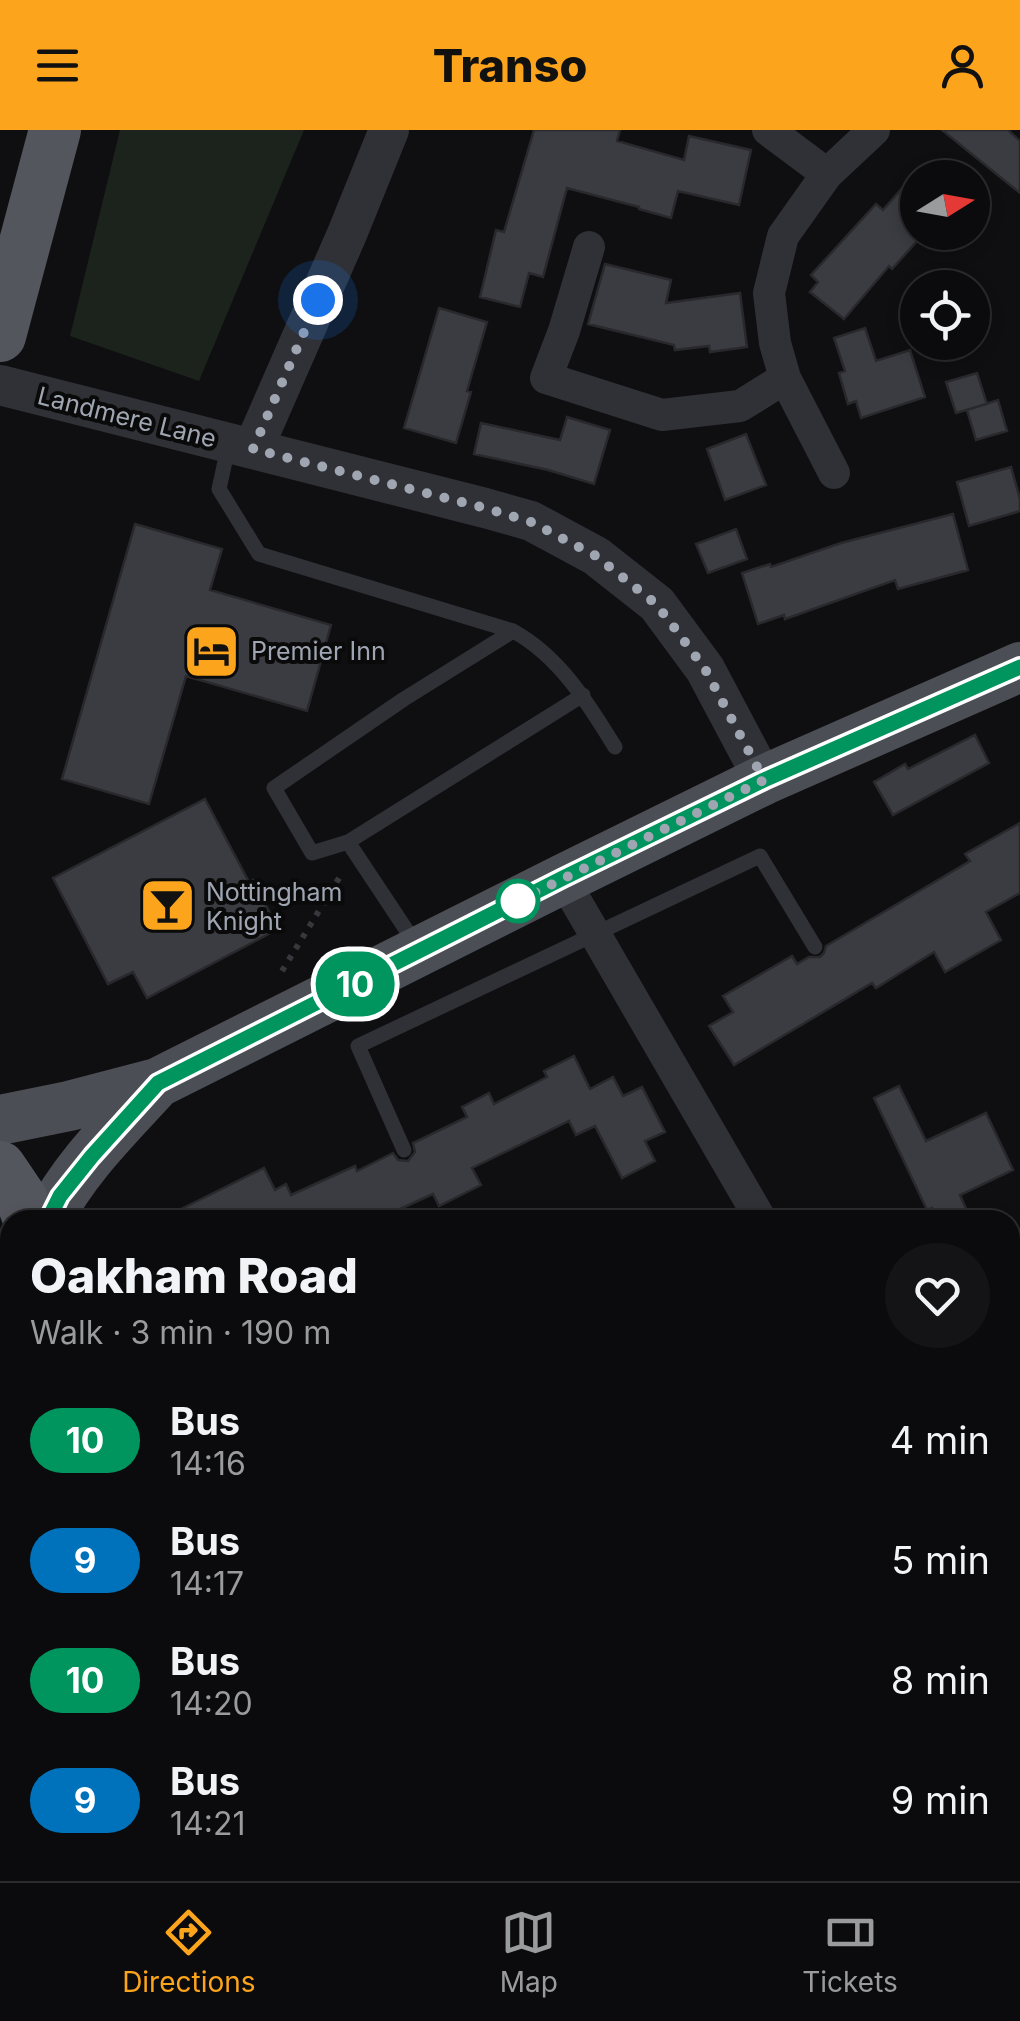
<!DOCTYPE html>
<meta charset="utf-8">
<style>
:root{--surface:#0b0b0d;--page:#141416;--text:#f1f3f6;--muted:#9a9b9d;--line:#2b2b2e;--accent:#fba41c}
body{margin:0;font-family:Inter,sans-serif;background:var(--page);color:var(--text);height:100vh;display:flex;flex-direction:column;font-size:38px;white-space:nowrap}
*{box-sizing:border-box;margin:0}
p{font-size:32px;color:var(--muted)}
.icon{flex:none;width:55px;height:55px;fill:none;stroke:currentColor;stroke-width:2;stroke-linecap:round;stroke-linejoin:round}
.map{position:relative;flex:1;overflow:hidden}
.details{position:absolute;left:0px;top:1080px;width:1020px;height:672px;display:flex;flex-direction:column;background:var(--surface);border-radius:30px 30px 0 0;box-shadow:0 5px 15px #0003,0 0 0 2px var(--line)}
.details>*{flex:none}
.badge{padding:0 20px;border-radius:32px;font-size:35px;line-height:65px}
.needle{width:65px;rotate:79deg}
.tools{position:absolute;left:900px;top:30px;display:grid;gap:20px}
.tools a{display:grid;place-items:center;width:90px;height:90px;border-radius:50%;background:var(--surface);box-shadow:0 5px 15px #0003,0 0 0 2px var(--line);font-size:50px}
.you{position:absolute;width:50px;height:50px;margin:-25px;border:8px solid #fff;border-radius:50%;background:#1a73e8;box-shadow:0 0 0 15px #1a73e833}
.map>.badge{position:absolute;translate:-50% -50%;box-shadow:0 0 0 5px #fff}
.round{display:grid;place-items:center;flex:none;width:105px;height:105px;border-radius:52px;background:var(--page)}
.head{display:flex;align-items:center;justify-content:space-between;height:170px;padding:0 30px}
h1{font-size:48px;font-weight:800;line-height:75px}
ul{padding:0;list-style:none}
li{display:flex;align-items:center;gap:30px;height:120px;padding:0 30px}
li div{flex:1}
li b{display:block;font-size:38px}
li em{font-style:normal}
li .badge{min-width:110px;font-weight:700;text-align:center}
header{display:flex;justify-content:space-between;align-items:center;height:130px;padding:0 30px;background:var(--accent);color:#111;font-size:45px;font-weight:800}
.tab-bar{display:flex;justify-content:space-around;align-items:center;height:140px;border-top:2px solid var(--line);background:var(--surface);font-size:28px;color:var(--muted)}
.tab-bar a{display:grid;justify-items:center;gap:5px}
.tab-bar .current{color:var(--accent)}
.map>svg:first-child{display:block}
</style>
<header><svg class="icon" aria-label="menu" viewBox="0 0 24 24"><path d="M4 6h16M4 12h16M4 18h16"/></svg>Transo<svg class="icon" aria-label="person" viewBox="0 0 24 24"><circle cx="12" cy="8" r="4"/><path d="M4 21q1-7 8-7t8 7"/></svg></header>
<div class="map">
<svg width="1020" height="1751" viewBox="0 0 1020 1751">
<rect width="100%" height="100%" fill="#0f0f11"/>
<path fill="#1b231c" d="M120 0H304L199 251 70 206Z
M1020 1292V1751H723L725 1742H1010V1311Z"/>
<path fill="#3b3c41" stroke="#29292d" stroke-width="2.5" d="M534 0H620L617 11 684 30 689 6 751 20 739 75 678 61 671 88 639 79V77L567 58 543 147 529 143 520 177 480 167 496 100 504 102Z
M942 0H1008L1020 11V63Z
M918 40V110L892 139 889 136 844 189 810 162 818 152 811 145 876 74 883 80Z
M605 134 671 150 666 173 740 163 747 217 710 222 709 216 675 220 674 215 588 194Z
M439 178 487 192 467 261 471 262 456 313 404 298Z
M865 198 876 231 910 220 925 267 861 288 856 271 848 274 839 243 845 241 834 208Z
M977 243 987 274 956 283 946 252Z
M998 270 1007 301 976 310 967 280Z
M567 287 610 300 594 354 548 340 474 324 481 293 560 310Z
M746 304 766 355 725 370 707 319Z
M1011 337 1020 369V381L969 396 957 352Z
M953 384 968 440 898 459 895 450 785 489 784 485 758 494 742 443 770 434 771 437 841 413Z
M135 394 222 419 210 460 331 495 307 581 186 546 149 674 62 649Z
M736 399 747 429 708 443 696 414Z
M975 605 989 633 893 685 874 652 905 634 908 639Z
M205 669 249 752 253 750 278 799 147 868 133 842 108 854 53 748Z
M1020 693V763L986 782 1001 810 945 842 934 822 876 858 872 853 734 935 709 896 733 882 723 866 792 826 797 834 809 827H820L824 823 826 816 970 731 965 724Z
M574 926 590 959 613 947 623 966 642 957 665 1002 645 1011 655 1031 622 1048 595 996 576 1005 569 991 472 1038 481 1055 439 1076 433 1064 376 1090H159L264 1038 275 1060 286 1054 291 1065 355 1036 357 1041 393 1023 398 1030 408 1031 415 1022 413 1013 467 987 462 977 489 963 494 974 547 947 544 941Z
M899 956 926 1011 986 983 1013 1040 960 1065 971 1090H938L932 1078 927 1080 874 968Z"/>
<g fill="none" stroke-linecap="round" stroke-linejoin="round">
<path stroke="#36383d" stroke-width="6" stroke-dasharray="5 8" stroke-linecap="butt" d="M282 841 341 745
M0 1407 10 1398"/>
<path stroke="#303136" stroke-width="15" d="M229 313 219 359 259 424 513 501C559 526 588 573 615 617
M513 501 404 569 274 658 312 723 348 712 583 565
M348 712 415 813
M404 1020 358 916 760 726 815 817"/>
<path stroke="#303136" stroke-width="32" d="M768 0 827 44
M589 117 564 201 546 248 662 285 740 276 785 248
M834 343 785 248 775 213 769 163 783 106 827 44 874 0
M563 749 761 1090"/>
<path stroke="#303136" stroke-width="40" d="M0 255 485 378 531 391 596 426 657 474 705 539 764 650
M253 319 347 104 389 0"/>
<path stroke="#4c4e55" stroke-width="50" d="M0 990 69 976 157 953 563 749 764 650 1020 537
M48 1090C74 1038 118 996 157 953"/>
<path stroke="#54565e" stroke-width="52" d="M0 206 55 0
M0 1037 21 1068 29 1090
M0 1295 10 1279"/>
</g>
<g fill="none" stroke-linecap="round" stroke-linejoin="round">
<defs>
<path id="line" d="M48 1090 60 1066 92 1026 158 953 563 748 764 650 1020 537"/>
</defs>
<use href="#line" stroke="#fff" stroke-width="22"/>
<use href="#line" stroke="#00945e" stroke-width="15"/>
<path stroke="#9fa6b2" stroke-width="10" stroke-dasharray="0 18" d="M318 170 253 319 485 378 531 392 596 426 656 474 673 496 705 539 764 650 518 771"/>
</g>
<defs>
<symbol id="hotel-square" viewBox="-11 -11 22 22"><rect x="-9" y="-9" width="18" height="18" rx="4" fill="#fba41c" stroke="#0a0a0b"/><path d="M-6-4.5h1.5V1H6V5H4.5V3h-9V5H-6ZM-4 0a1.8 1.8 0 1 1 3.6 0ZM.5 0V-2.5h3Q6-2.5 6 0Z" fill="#111"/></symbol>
<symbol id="bar-square" viewBox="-11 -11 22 22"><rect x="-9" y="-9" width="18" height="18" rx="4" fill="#fba41c" stroke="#0a0a0b"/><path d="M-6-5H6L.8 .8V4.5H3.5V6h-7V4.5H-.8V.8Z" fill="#111"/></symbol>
</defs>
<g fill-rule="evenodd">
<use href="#hotel-square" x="180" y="490" width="63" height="63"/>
<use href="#bar-square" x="136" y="744" width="63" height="63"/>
</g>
<circle fill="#fff" stroke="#00945e" stroke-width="5" cx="518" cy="771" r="20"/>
<g text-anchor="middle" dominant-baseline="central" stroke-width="8" stroke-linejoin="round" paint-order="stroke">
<g font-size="25" fill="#9fa6b2" stroke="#0a0a0b">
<text transform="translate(127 287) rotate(14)">Landmere Lane</text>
</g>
<g font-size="25" fill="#9fa6b2" stroke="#0a0a0b" text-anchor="start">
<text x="251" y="521">Premier Inn</text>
<text x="206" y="762">Nottingham<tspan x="206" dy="29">Knight</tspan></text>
</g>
</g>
</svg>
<div class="tools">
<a><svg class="needle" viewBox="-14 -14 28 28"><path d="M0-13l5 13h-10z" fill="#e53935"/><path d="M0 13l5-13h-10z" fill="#9a9b9d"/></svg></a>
<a><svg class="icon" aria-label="locate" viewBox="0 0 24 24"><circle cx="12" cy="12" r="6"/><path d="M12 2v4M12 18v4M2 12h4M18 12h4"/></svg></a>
</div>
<div class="you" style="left:318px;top:170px"></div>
<b class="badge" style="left:355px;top:854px;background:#00945e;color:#fff">10</b>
<section class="details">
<div class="head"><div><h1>Oakham Road</h1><p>Walk · 3 min · 190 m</p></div><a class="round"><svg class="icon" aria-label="heart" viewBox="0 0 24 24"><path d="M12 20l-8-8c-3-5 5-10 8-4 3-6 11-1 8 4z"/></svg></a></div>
<ul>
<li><span class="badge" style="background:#00945e;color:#fff">10</span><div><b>Bus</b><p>14:16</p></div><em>4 min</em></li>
<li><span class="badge" style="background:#0072bc;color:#fff">9</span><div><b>Bus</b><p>14:17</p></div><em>5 min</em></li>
<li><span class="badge" style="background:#00945e;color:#fff">10</span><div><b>Bus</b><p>14:20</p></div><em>8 min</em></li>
<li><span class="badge" style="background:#0072bc;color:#fff">9</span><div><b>Bus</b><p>14:21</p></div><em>9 min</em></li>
</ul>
</section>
</div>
<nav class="tab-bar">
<a class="current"><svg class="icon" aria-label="directions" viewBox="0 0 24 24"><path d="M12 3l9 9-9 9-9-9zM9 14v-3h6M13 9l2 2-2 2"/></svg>Directions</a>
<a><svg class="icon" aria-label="map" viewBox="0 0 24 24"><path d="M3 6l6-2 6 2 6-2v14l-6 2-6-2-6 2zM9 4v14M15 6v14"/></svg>Map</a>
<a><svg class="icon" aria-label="tickets" viewBox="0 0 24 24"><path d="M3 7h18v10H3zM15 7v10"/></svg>Tickets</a>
</nav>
